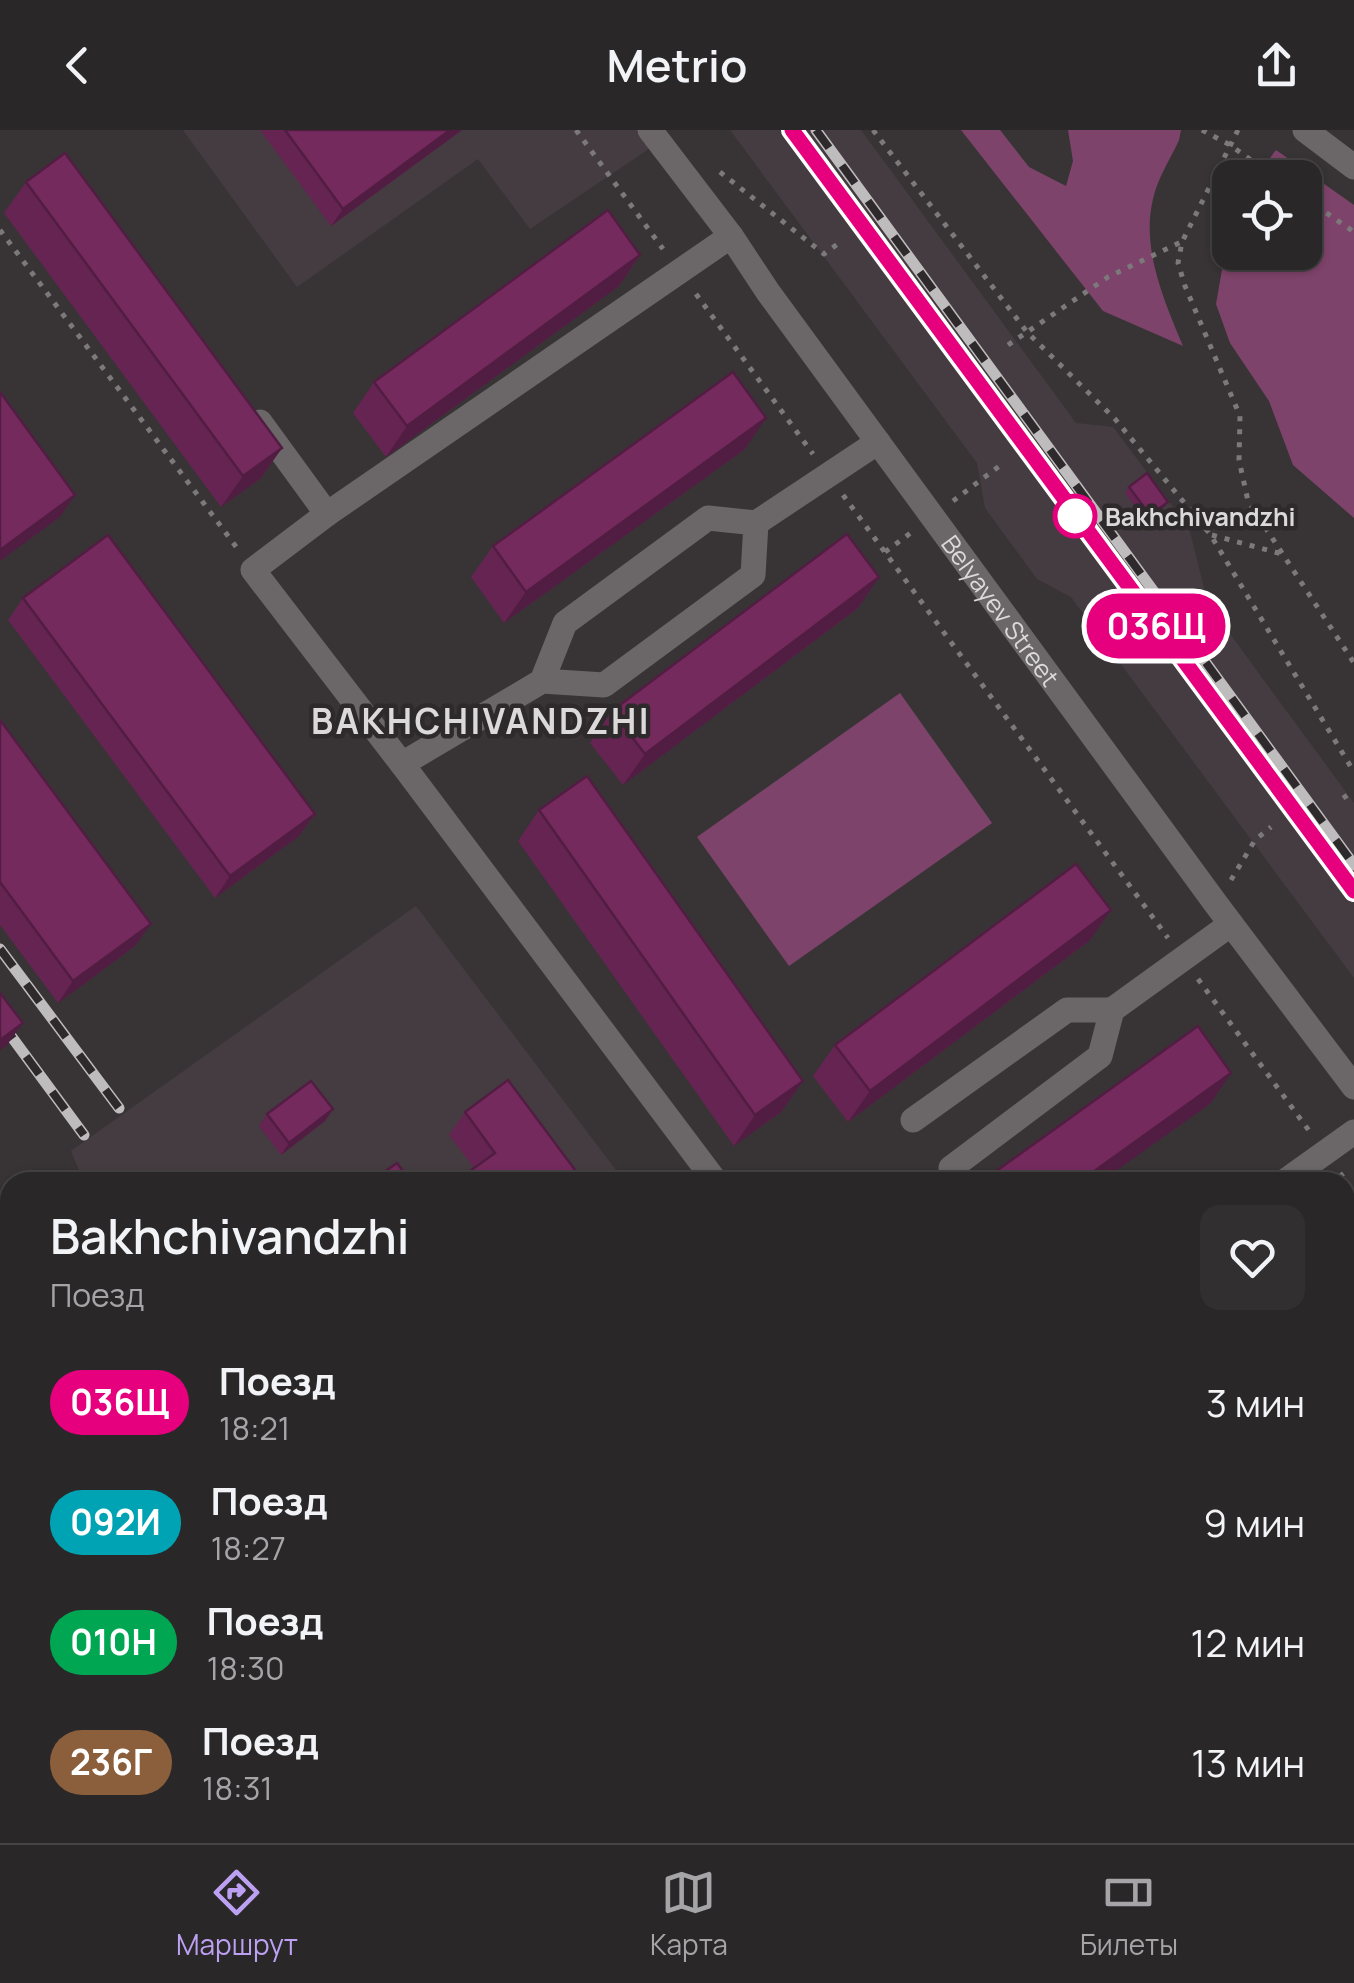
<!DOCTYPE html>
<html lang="ru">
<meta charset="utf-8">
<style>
:root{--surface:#2a2728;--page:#322f30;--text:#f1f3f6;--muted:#a5a5a8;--line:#464445;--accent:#bca0f2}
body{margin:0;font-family:Manrope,sans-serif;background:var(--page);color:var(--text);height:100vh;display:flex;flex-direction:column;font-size:38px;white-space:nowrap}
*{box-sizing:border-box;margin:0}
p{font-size:32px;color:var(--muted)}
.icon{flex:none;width:55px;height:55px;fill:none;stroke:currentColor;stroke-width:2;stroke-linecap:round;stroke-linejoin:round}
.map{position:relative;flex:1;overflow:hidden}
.panel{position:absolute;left:0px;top:1042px;width:1355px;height:672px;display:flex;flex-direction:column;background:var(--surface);border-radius:30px 30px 0 0;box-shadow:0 2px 8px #0004,0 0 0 2px var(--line)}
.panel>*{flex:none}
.badge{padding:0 20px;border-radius:32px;font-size:35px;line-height:65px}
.controls{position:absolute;left:1212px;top:30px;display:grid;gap:20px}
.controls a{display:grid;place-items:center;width:110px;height:110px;border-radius:20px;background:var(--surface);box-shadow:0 2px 8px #0004,0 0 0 2px var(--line);font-size:50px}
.map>.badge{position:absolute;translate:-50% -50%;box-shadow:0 0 0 5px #fff}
.round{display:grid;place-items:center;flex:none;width:105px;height:105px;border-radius:20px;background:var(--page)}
.summary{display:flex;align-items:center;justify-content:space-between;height:170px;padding:0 50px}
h1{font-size:48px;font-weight:600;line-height:75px}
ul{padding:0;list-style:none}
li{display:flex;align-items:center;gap:30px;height:120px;padding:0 50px}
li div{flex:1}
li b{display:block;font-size:38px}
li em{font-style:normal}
li .badge{min-width:110px;font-weight:700;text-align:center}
header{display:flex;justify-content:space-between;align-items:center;height:130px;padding:0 50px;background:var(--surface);font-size:45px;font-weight:600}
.tabs{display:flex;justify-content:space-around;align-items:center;height:140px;border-top:2px solid var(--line);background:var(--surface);font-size:28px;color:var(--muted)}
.tabs a{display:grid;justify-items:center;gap:5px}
.tabs .on{color:var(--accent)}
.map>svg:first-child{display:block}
</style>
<header><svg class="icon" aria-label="back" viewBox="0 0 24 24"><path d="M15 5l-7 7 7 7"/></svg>Metrio<svg class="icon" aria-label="share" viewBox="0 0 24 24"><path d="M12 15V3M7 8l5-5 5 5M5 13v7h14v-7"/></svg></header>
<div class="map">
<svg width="1354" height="1713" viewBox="0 0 1354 1713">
<rect width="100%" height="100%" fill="#383436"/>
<path fill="#453c41" d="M183 0H650L659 12 530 99 478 29 297 157Z
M730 0H861L1076 293 1113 297 1189 398 1208 474 1354 673V848L1071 467 1037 449 985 378 977 333Z
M416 776 625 1052H84L71 1021Z"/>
<path fill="#7e436a" d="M961 0H1000L1029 37 1066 56 1073 31 1068 0H1181L1179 10C1171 28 1157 49 1153 69 1141 118 1164 171 1183 216L1103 181Z
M1276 20 1354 75V388L1293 335 1269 271 1230 213 1216 174 1230 94V122H1305V48L1256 47Z
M900 563 992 693 789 836 697 707Z"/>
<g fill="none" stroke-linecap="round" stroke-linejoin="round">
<path stroke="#7c797b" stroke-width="5" stroke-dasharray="5 8" stroke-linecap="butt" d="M576 0 663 119
M873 0 1027 202 1115 289 1210 404 1354 642
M1202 0 1230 15 1276 48
M1238 0 1182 112 1178 133 1185 156 1240 286 1239 330 1248 371 1354 533
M720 42 824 124 839 113
M1305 68 1354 102
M0 100 237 418
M696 164 813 324
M1008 215 1108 147 1181 112
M843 365 1168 808
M953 371 1002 334
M1212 405 1282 424
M885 422 912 402
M1343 668 1354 661
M1231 750 1255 710 1271 697
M1198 849 1310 1002
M1340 1043 1354 1062
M1345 1500 1354 1463
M1283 1713 1287 1705"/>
<g stroke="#6b6769" stroke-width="25">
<path id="s1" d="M650 0 731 106 768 162 1216 774 1354 957"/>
<path d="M1305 0 1354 37"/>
<path d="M260 292 327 384 253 440 402 634 716 1052"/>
<path d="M327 384 731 106"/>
<path d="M756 393 878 312"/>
<path d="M402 634 542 551 565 493 708 388 756 393 753 445 604 555 542 551"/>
<path d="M913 990 1067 880H1112"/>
<path d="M951 1038 1100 926 1112 880 1231 794"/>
<path d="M1284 1052 1354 1002"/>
<path d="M0 1184 10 1181"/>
<path d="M1191 1705 1197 1713"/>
</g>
<defs>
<path id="rail" d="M792 0 1354 761
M816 0 1354 735
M0 819 119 978
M0 891 84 1005"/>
</defs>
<use href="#rail" stroke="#bfbcbe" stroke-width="11"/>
<use href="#rail" stroke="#2e2a2c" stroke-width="8" stroke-dasharray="22" stroke-linecap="butt"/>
</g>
<path fill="#652451" d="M260 0H462L331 96Z
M26 52 282 318 260 349 221 377 4 83Z
M640 125 619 156 386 327 353 283 374 252Z
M745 319 504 493 471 447 493 416Z
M1129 357 1168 372 1164 377 1146 391 1125 363Z
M879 447 858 478 623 655 590 613 612 581Z
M23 468 315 684 299 706 215 768 8 490Z
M0 590 135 816 58 873 0 795Z
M539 680 803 951 781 982 734 1016 518 711Z
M1089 811 848 992 813 946 835 915Z
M333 979 325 991 281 1025 259 996 267 984Z
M465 982 584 1052H455L474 1038 449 1005Z
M626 1705H726L715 1713H623L622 1711Z
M1305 1705H1345L1354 1713H1299Z"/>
<path fill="#521d42" d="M450 0H462L331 96 343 79Z
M640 125 619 156 386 327 407 296Z
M766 288 745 319 504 493 526 462Z
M282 318 260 349 221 377 243 346Z
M75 365 60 387 0 431V420Z
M1168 372 1164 377 1146 391 1150 385Z
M879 447 858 478 623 655 645 624Z
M315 684 299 706 215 768 230 746Z
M1111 780 1089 811 848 992 870 961Z
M151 794 135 816 58 873 73 851Z
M23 893 7 915 0 920V910Z
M1231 943 1210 974 1100 1052H1079Z
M803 951 781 982 734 1016 755 985Z
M333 979 325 991 281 1025 289 1013Z
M1354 1303V1312L1345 1318V1310Z
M707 1705H726L715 1713H696Z
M1043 1705H1064L1053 1713H1032Z"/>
<path fill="#752a5e" stroke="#521d42" stroke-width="2.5" d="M285 0H450L343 79Z
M65 23 282 318 243 346 26 52Z
M608 80 640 125 407 296 374 252Z
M733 242 766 288 526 462 493 416Z
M0 262 75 365 0 420Z
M1147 343 1168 372 1150 385 1129 357Z
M847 404 879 447 645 624 612 581Z
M108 405 315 684 230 746 23 468Z
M0 590 151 794 73 851 0 752Z
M587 646 803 951 755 985 539 680Z
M1076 734 1111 780 870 961 835 915Z
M0 863 23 893 0 910Z
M1198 896 1231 943 1079 1052H981Z
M508 950 584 1052H517L514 1048 507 1052H455L495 1023 465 982Z
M311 951 333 979 289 1013 267 984Z
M397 1033 411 1052H370Z
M1354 1236V1303L1345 1310V1242Z
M0 1565 5 1587 0 1589Z
M1354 1659V1713H1339L1333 1705H1345V1666Z
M663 1705H707L696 1713H669Z
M942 1705H1043L1032 1713H931Z"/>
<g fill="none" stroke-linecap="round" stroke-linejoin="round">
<defs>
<path id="line" d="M792 0 1354 761"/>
</defs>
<use href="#line" stroke="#fff" stroke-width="22"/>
<use href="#line" stroke="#e6007e" stroke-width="15"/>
</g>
<circle fill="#fff" stroke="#e6007e" stroke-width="5" cx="1075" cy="386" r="20"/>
<g text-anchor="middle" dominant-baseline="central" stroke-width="9" stroke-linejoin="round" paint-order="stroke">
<g font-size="25" font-weight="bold" fill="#dbd9da" stroke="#2e2a2c" text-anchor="start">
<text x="1105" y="386">Bakhchivandzhi</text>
</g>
<g font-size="25" fill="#dbd9da" stroke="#2e2a2c">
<text stroke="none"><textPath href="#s1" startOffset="595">Belyayev Street</textPath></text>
</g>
<g font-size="35" font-weight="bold" letter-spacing="2.5" fill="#dbd9da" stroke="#2e2a2c">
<text x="481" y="591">BAKHCHIVANDZHI</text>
</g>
</g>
</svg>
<div class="controls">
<a><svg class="icon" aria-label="locate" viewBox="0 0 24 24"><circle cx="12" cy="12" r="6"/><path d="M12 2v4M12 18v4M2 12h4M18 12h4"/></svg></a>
</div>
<b class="badge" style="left:1156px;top:496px;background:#e6007e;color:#fff">036Щ</b>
<section class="panel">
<div class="summary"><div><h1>Bakhchivandzhi</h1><p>Поезд</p></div><a class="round"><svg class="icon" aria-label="heart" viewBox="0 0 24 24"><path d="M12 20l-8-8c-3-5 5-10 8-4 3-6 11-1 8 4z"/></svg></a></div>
<ul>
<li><span class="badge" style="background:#e6007e;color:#fff">036Щ</span><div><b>Поезд</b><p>18:21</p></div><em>3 мин</em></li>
<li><span class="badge" style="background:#00a3b4;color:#fff">092И</span><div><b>Поезд</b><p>18:27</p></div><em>9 мин</em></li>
<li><span class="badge" style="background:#00a651;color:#fff">010Н</span><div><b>Поезд</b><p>18:30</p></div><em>12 мин</em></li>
<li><span class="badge" style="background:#8b5e3c;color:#fff">236Г</span><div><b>Поезд</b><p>18:31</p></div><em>13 мин</em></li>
</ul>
</section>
</div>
<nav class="tabs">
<a class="on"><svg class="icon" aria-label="directions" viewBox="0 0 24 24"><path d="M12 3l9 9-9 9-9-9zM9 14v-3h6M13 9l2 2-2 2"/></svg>Маршрут</a>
<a><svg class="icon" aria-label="map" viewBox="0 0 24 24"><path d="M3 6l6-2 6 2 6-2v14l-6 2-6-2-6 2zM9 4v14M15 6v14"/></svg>Карта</a>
<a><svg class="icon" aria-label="tickets" viewBox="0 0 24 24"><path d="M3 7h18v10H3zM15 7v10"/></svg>Билеты</a>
</nav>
